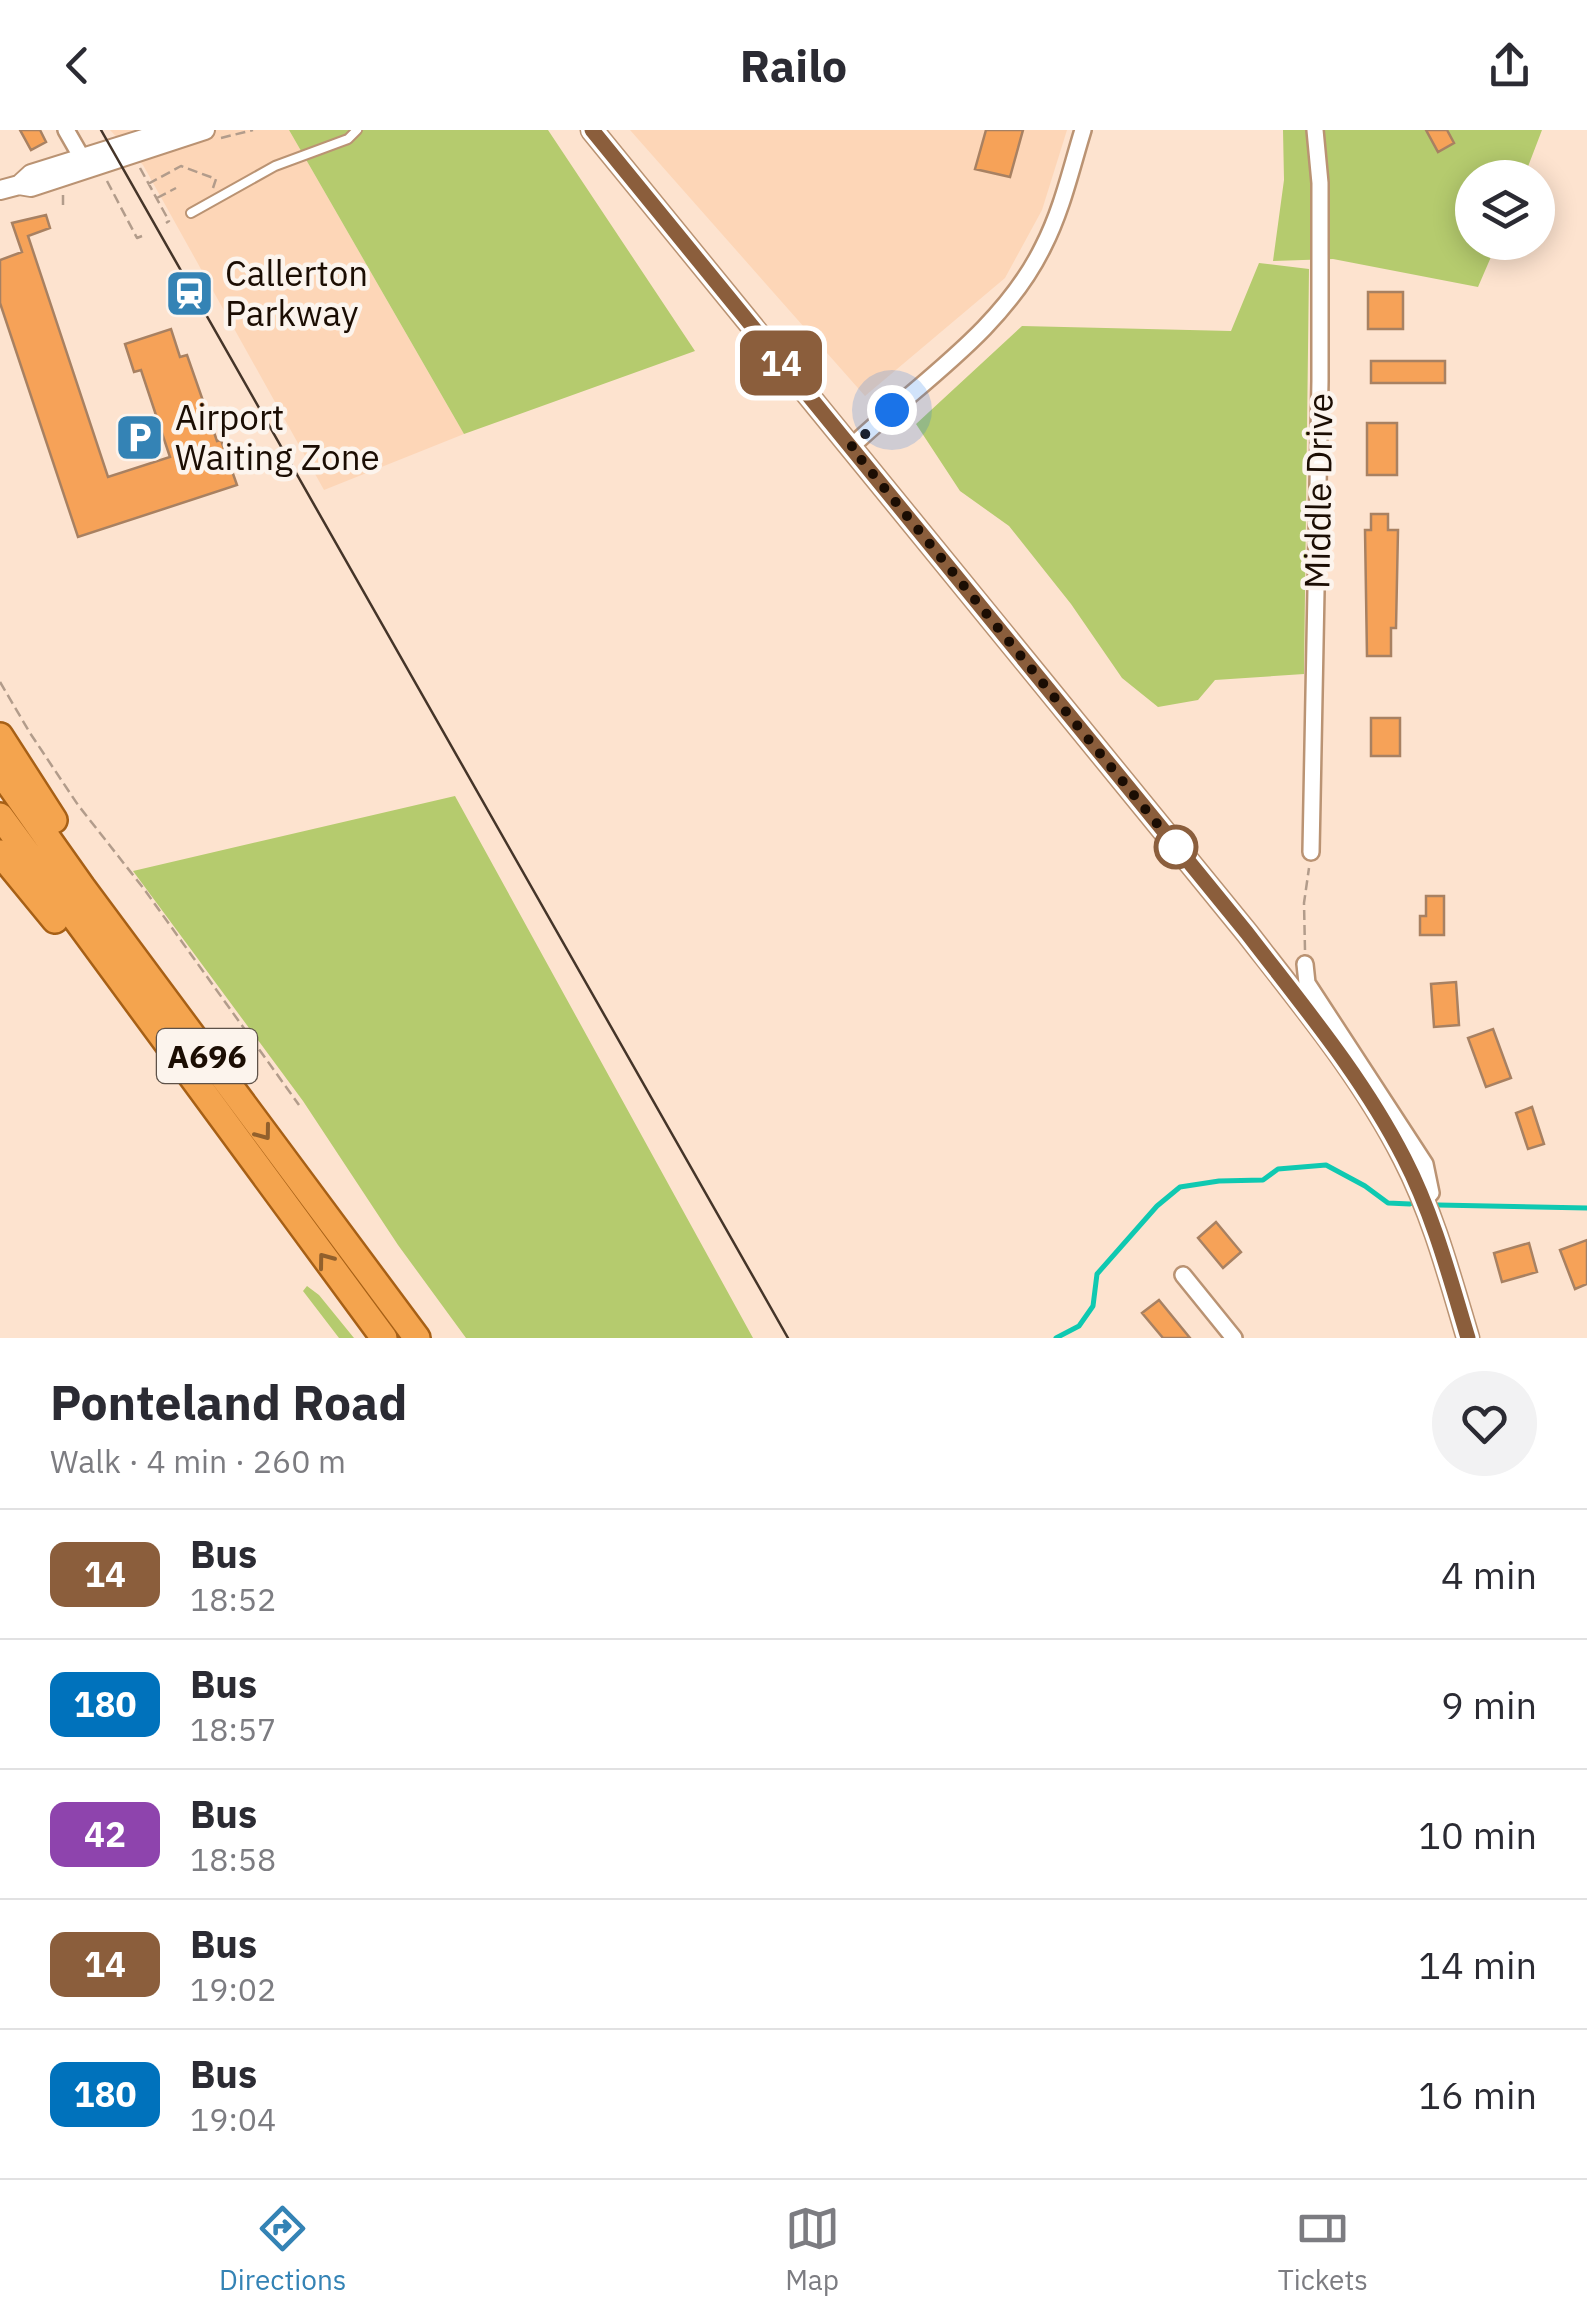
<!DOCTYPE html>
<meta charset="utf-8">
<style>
:root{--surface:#fff;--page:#f2f2f3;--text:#2b2b33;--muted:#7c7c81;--line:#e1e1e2;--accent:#3483b5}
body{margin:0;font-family:"IBM Plex Sans",sans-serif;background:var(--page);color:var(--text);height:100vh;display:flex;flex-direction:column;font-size:38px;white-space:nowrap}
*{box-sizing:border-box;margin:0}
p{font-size:32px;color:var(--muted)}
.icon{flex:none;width:55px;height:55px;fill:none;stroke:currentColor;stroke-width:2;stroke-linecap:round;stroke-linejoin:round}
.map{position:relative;height:1208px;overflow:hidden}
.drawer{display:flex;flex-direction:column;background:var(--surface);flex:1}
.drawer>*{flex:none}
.badge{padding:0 20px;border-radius:15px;font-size:35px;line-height:65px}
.fabs{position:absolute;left:1455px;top:30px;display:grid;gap:20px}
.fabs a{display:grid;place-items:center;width:100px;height:100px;border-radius:50%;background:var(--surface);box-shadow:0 5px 25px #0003;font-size:50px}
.you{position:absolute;width:50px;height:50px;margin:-25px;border:8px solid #fff;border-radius:50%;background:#1a73e8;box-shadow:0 0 0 15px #1a73e833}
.map>.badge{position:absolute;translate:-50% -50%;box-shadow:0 0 0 5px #fff}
.round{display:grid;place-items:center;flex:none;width:105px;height:105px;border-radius:52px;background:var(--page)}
.summary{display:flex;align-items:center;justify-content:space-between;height:170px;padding:0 50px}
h1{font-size:48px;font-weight:700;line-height:75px}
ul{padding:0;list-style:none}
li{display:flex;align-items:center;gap:30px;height:130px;padding:0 50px;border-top:2px solid var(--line)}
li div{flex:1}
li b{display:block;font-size:38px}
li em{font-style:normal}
li .badge{min-width:110px;font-weight:700;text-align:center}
header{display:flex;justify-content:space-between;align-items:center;height:130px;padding:0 50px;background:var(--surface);font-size:45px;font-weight:700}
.dock{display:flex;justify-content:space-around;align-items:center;height:140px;border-top:2px solid var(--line);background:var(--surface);font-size:28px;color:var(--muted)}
.dock a{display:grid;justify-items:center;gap:5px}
.dock .selected{color:var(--accent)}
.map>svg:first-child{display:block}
</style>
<header><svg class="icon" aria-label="back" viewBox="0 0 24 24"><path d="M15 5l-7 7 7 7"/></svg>Railo<svg class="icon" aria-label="share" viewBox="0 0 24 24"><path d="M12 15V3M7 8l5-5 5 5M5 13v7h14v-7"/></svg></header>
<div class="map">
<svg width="1587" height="1208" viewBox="0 0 1587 1208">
<rect width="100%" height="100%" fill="#fde3cf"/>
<path fill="#fdd6b7" d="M110 0H289L464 304 324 360 143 35Z
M630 0H1067L1042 80 1005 148 865 266Z"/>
<path fill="#b5cb6e" d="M289 0H548L695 221 464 304Z
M1283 0H1542L1524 47 1472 48V112L1497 113 1478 157 1333 129 1273 131 1284 50Z
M1259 133 1309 139 1304 544 1215 550 1198 570 1158 577 1122 548 1071 474 1009 396 960 361 916 294 1022 196 1231 201Z
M455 666 753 1208H466L398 1115 303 971 133 741Z
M307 1156 319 1165 354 1208H339L303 1161Z"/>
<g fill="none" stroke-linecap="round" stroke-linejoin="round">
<path stroke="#0fc9b1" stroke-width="5" d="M1438 1075 1587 1078
M1056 1208 1079 1196 1093 1176 1097 1144 1157 1076 1180 1057 1219 1051 1263 1050 1278 1039 1326 1035 1365 1056 1388 1073 1410 1074"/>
</g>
<path fill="#f6a258" stroke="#a88162" stroke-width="2.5" d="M20 0H40L46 12 31 20Z
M986 0H1023L1010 47 975 39Z
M1426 0H1447L1454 13 1438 22Z
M46 85 50 98 28 106 108 347 170 327 141 240 134 242 125 214 171 199 180 227 187 225 217 311 221 310 237 355 78 407 0 173V130L22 122 12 93Z
M1368 162H1403V199H1368Z
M1371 231H1445V253H1371Z
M1367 293H1397V345H1367Z
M1371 384H1388V400H1398L1396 498H1391V526H1367L1365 400H1371Z
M1371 588H1400V626H1371Z
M1426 766H1444V805H1420V786H1426Z
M1456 852 1459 895 1434 897 1431 854Z
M1493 899 1511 948 1486 957 1468 908Z
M1532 977 1544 1014 1528 1019 1516 983Z
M1216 1092 1241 1122 1223 1138 1198 1108Z
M1587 1110V1154L1575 1159 1560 1120Z
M1529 1113 1537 1142 1502 1152 1494 1123Z
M1159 1170 1190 1208H1163L1142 1183Z"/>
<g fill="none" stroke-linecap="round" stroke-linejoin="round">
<defs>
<path id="service" d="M191 83 275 36 348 9 357 0"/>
<path id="minor" d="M66 0 82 28
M851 317C917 254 1002 201 1043 117 1062 80 1071 39 1083 0
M1311 722 1320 251V53L1315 0
M1305 834 1307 853 1425 1034 1431 1063 1422 1070
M1183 1145 1234 1208"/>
<path id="tertiary" d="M19 55 31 44 172 0
M0 60 19 55 31 57 205 0"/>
<path id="secondary" d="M592 0 1247 803C1303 875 1362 946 1404 1028 1433 1084 1450 1148 1468 1208"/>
<path id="trunk" d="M0 606 54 690
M0 641 82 757 417 1208
M0 686 384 1208
M0 723 55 790"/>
</defs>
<use href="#service" stroke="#ba9373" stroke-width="12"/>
<use href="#minor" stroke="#ba9373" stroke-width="20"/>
<use href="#tertiary" stroke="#ba9373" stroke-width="22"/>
<use href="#secondary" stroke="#ba9373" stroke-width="25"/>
<use href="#trunk" stroke="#a76016" stroke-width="30"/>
<path stroke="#b29c8b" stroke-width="2.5" stroke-dasharray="10 5" stroke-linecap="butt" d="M221 8 253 0
M140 38 169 91 166 93
M107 51 137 108 142 106
M148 54 181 36 216 49 213 58
M157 68 176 58
M63 75V65
M0 552 30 603 78 675 144 759 299 975
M1305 820 1304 773 1309 738"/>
<use href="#service" stroke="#fff" stroke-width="8"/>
<use href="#minor" stroke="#fff" stroke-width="15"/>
<use href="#tertiary" stroke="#fff" stroke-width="18"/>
<use href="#secondary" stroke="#fbddbc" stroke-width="20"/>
<use href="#trunk" stroke="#f4a44e" stroke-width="25"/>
<path stroke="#453529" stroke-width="2.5" d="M101 0 788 1208"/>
</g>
<defs><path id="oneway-chevron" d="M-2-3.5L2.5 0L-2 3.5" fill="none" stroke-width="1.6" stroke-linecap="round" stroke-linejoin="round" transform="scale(2.5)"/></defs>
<g stroke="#92602c">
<use href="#oneway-chevron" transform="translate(264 1003) rotate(53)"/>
<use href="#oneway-chevron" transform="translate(325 1130) rotate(-127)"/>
</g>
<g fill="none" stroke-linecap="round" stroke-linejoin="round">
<defs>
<path id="line" d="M592 0 1247 803C1303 876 1362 946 1404 1028 1433 1084 1450 1148 1468 1208"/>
</defs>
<use href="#line" stroke="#fff" stroke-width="22"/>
<use href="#line" stroke="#8b5e3c" stroke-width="15"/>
<path stroke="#1b0d03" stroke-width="10" stroke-dasharray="0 18" d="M892 280 851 317 1176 717"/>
</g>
<defs>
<symbol id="station-square" viewBox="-11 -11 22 22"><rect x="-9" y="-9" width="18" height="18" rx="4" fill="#3483b5" stroke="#fcf4ed"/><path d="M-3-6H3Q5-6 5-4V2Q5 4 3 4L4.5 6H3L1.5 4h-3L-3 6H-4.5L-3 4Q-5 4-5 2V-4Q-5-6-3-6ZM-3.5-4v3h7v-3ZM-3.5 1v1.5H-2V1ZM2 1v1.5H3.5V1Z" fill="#fff"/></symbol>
<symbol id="parking-square" viewBox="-11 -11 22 22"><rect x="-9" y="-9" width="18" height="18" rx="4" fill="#3483b5" stroke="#fcf4ed"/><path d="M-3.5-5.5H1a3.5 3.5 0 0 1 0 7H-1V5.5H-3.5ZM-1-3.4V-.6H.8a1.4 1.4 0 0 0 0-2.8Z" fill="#fff"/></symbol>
</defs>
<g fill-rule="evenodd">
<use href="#station-square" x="162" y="136" width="55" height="55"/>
<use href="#parking-square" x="112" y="280" width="55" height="55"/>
</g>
<circle fill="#fff" stroke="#8b5e3c" stroke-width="5" cx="1176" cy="717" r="20"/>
<g text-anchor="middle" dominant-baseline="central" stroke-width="9" stroke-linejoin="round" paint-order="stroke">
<rect fill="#fcf4ed" stroke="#5e5249" stroke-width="2.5" x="157" y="899" width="100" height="54" rx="8"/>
<g font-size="32" font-weight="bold" fill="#1b0d03">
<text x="207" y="926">A696</text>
</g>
<g font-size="35" fill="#1b0d03" stroke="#fcf4ed" text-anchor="start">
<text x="225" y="143">Callerton<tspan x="225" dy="40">Parkway</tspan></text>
<text x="175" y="287">Airport<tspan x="175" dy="40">Waiting Zone</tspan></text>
</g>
<g font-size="35" fill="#1b0d03" stroke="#fcf4ed">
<text transform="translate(1318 361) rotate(-89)">Middle Drive</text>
</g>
</g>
</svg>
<div class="fabs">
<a><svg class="icon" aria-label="layers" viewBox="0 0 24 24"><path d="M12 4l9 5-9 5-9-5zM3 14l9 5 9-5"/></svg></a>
</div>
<div class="you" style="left:892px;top:280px"></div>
<b class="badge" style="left:781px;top:233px;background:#8b5e3c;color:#fff">14</b>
</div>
<section class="drawer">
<div class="summary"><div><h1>Ponteland Road</h1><p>Walk · 4 min · 260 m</p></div><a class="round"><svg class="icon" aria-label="heart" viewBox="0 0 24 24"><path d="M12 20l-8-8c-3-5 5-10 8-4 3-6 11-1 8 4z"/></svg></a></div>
<ul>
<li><span class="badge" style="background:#8b5e3c;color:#fff">14</span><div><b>Bus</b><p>18:52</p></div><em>4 min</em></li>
<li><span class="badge" style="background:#0072bc;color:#fff">180</span><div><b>Bus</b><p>18:57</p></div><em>9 min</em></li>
<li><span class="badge" style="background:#8e44ad;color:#fff">42</span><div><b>Bus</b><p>18:58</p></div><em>10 min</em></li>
<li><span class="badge" style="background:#8b5e3c;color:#fff">14</span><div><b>Bus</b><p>19:02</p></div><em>14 min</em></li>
<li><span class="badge" style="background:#0072bc;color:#fff">180</span><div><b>Bus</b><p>19:04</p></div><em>16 min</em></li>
</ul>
</section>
<nav class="dock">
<a class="selected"><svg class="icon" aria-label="directions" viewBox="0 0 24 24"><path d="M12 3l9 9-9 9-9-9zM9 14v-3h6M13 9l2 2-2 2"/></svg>Directions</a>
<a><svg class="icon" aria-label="map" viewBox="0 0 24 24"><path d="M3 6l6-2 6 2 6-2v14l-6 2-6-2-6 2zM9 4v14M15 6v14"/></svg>Map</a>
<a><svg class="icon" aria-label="tickets" viewBox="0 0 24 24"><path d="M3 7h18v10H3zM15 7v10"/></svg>Tickets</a>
</nav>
